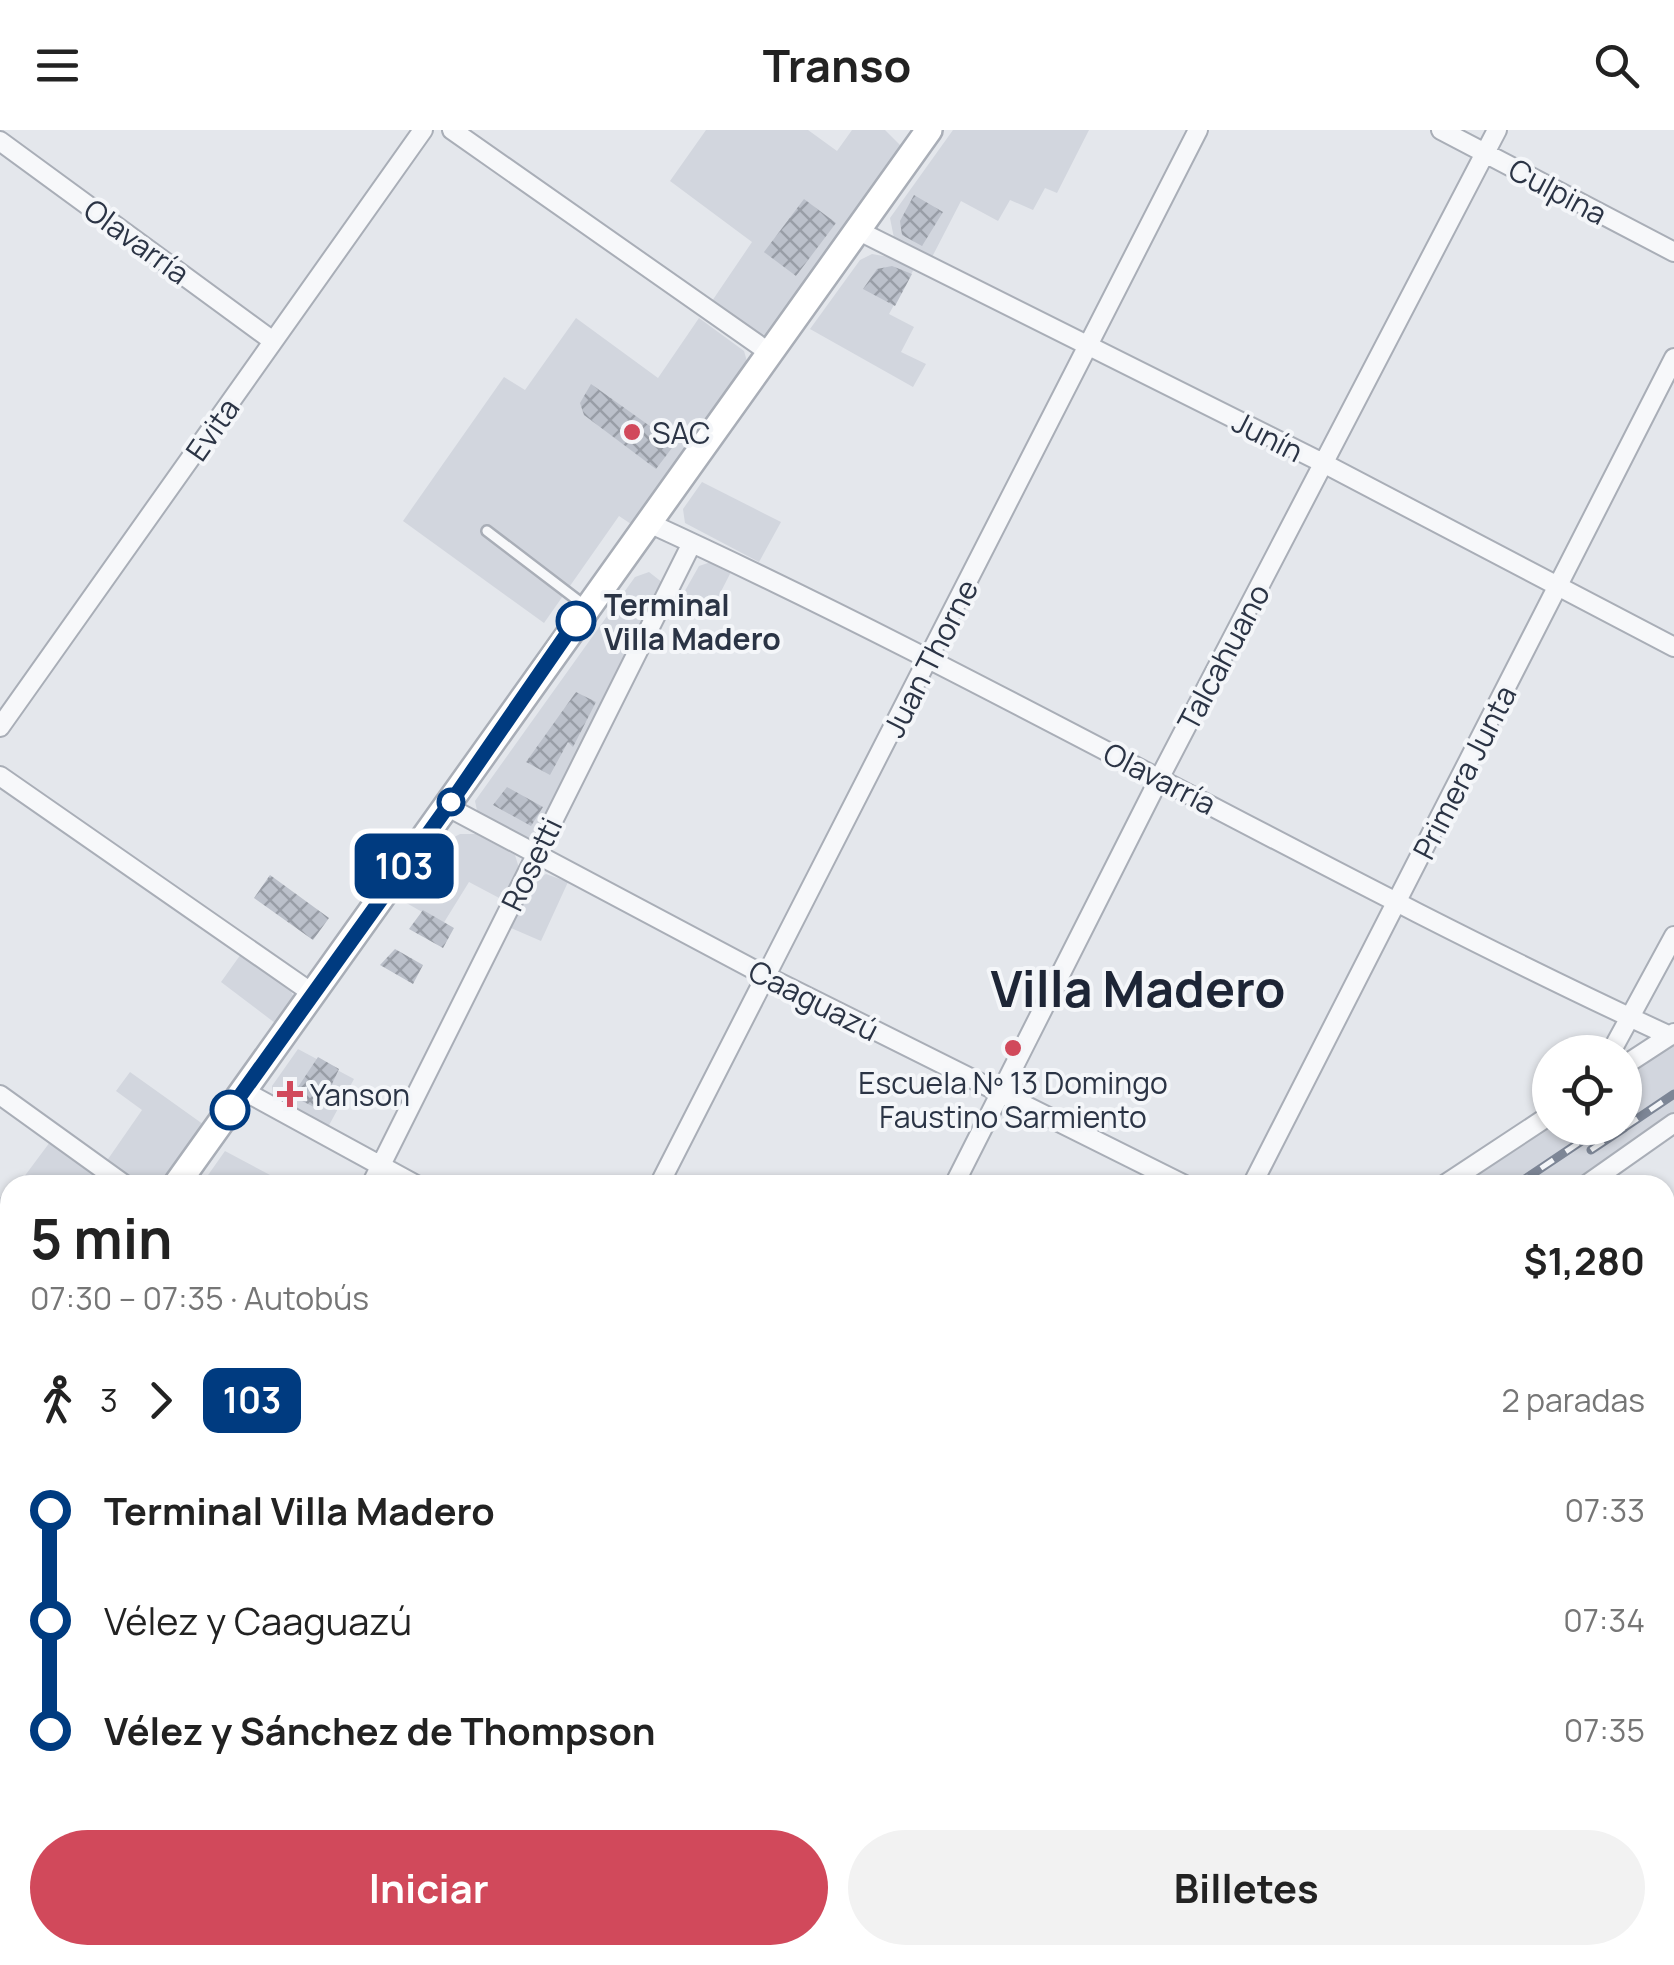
<!DOCTYPE html>
<html lang="es">
<meta charset="utf-8">
<style>
:root{--surface:#fff;--page:#f2f2f2;--text:#222;--muted:#767676;--accent:#d1495b}
body{margin:0;font-family:Manrope,sans-serif;background:var(--page);color:var(--text);height:100vh;display:flex;flex-direction:column;font-size:38px;white-space:nowrap}
*{box-sizing:border-box;margin:0}
p{font-size:32px;color:var(--muted)}
.icon{flex:none;width:55px;height:55px;fill:none;stroke:currentColor;stroke-width:2;stroke-linecap:round;stroke-linejoin:round}
.map{position:relative;flex:1;overflow:hidden}
.panel{position:absolute;left:0px;top:1045px;width:1675px;height:790px;display:flex;flex-direction:column;background:var(--surface);border-radius:30px 30px 0 0;box-shadow:0 2px 8px #0004}
.panel>*{flex:none}
.badge{padding:0 20px;border-radius:15px;font-size:35px;line-height:65px}
.controls{position:absolute;left:1532px;top:905px;display:grid;gap:20px}
.controls a{display:grid;place-items:center;width:110px;height:110px;border-radius:50%;background:var(--surface);box-shadow:0 2px 8px #0004;font-size:50px}
.map>.badge{position:absolute;translate:-50% -50%;box-shadow:0 0 0 5px #fff}
.legs{display:flex;align-items:center;gap:15px;height:110px;padding:0 30px;font-size:32px}
.legs p{margin-inline-start:auto}
.head{display:flex;align-items:center;justify-content:space-between;height:170px;padding:0 30px}
h1{font-size:55px;font-weight:700;line-height:75px}
.primary-button{display:flex;gap:20px;margin-top:auto;padding:20px 30px}
.primary-button a{flex:1;height:115px;border-radius:60px;background:var(--accent);color:#fff;font-size:40px;font-weight:700;line-height:115px;text-align:center}
.primary-button a+a{background:var(--page);color:var(--text)}
ul{padding:0 30px;list-style:none}
li{display:flex;align-items:center;gap:35px;height:110px;font-size:38px}
li i{display:grid;place-items:center;width:15px;height:100%;margin:0 12px;background:currentColor}
li i::after{content:'';width:25px;height:25px;margin:-12px;border:8px solid;border-radius:50%;background:var(--surface)}
li p{margin-inline-start:auto}
li:first-child i{background:linear-gradient(#0000 50%,currentColor 0)}
li:last-child i{background:linear-gradient(currentColor 50%,#0000 0)}
header{display:flex;justify-content:space-between;align-items:center;height:130px;padding:0 30px;background:var(--surface);font-size:45px;font-weight:700}
.map>svg:first-child{display:block}
</style>
<header><svg class="icon" aria-label="menu" viewBox="0 0 24 24"><path d="M4 6h16M4 12h16M4 18h16"/></svg>Transo<svg class="icon" aria-label="search" viewBox="0 0 24 24"><circle cx="10" cy="10" r="6"/><path d="M15 15l6 6"/></svg></header>
<div class="map">
<svg width="1674" height="1835" viewBox="0 0 1674 1835">
<defs>
<pattern id="building-cross-hatch" width="8" height="8" patternUnits="userSpaceOnUse" patternTransform="scale(2.5)"><rect width="8" height="8" fill="#bbc0ca"/><path d="M0 0l8 8M0 8l8-8" fill="none" stroke="#989da6"/></pattern>
</defs>
<rect width="100%" height="100%" fill="#e4e7ec"/>
<path fill="#d2d6de" d="M706 0H808L837 21 852 0H885L901 16V22L765 208H760L710 174 752 112 670 51Z
M953 0H1089L1057 63 1045 58 1033 80 1010 70 998 91 961 71 931 129 894 108 890 88Z
M872 124 889 127 914 139 889 184 914 197 901 222 926 234 913 257 810 199 860 130Z
M576 188 658 248 699 188 744 221 748 235 637 398 619 386 544 493 403 391 504 247 525 260Z
M702 352 781 392 759 432 685 393 683 379Z
M711 432 732 440 712 479 682 466 699 436Z
M649 442 663 453 535 707 523 708 478 685 475 671 635 447Z
M460 704H476L515 725 519 738 503 770 469 752 443 794 403 771 445 712Z
M546 744 568 752 541 811 511 798 534 750Z
M241 824 290 860 294 867V872L279 896 221 852Z
M1674 913V986L1573 1055H1462L1550 996 1625 998V946Z
M298 919 354 949 327 999 273 967 272 956Z
M130 942 207 997 165 1055H138L106 1032 142 980 116 961Z
M50 1012 107 1055H18Z
M225 1021 287 1054 286 1055H201Z
M10 1066V1272L0 1286V1067L6 1071Z"/>
<path fill="url(#building-cross-hatch)" d="M914 65 943 82 922 116 902 105 900 91Z
M804 69 836 93 796 146 764 122Z
M892 136 912 144 895 176 863 159 877 139Z
M591 254 675 314 656 339 584 285 580 273Z
M576 562 596 572 573 617 568 612 550 645 526 632Z
M507 657 543 677 531 696 493 675Z
M270 745 329 788 313 810 254 768Z
M423 780 454 798 443 818 409 799Z
M395 819 423 835 413 854 380 835Z
M318 927 339 939 320 980 292 966Z
M10 1186V1237L7 1240 0 1235V1199Z
M0 1422 10 1427 8 1453 0 1448Z"/>
<g fill="none" stroke-linecap="round" stroke-linejoin="round">
<defs>
<path id="service" d="M487 401 584 475"/>
<path id="minor" d="M452 0 770 223
M1441 0 1674 122
M0 11 273 211
M859 101 1325 334 1674 517
M649 393C996 552 1324 746 1670 906
M0 597 423 0
M0 646 312 863
M448 677 766 846 1185 1055
M1611 922 1674 806
M1625 935 1674 903
M244 961 416 1055
M0 965 125 1055
M371 1055 692 413
M659 1055 1198 0
M954 1055 1160 647 1497 0
M1252 1055 1674 228
M1444 1055 1550 985
M1586 1055 1674 993
M1665 1306 1674 1311
M1665 1402 1674 1384
M0 1622 10 1627
M1665 1699 1674 1704
M0 1769 10 1749
M378 1825 397 1835
M1141 1825 1160 1835
M257 1835 263 1825
M434 1835 448 1825
M555 1835 560 1825
M854 1835 859 1825
M1441 1835 1447 1825"/>
<path id="secondary" d="M176 1055 929 0
M0 1302 10 1288"/>
</defs>
<use href="#service" stroke="#a9aeb7" stroke-width="14"/>
<use href="#minor" stroke="#a9aeb7" stroke-width="22"/>
<use href="#secondary" stroke="#a9aeb7" stroke-width="30"/>
<path stroke="#c2c5cb" stroke-width="4" stroke-dasharray="8 8" stroke-linecap="butt" d="M344 1825 347 1835"/>
<use href="#service" stroke="#f7f8fa" stroke-width="9"/>
<use href="#minor" stroke="#f7f8fa" stroke-width="18"/>
<use href="#secondary" stroke="#fff" stroke-width="25"/>
<defs>
<path id="rail" d="M1625 997 1674 964
M1591 1020 1624 998
M1516 1055 1601 998
M364 1835 379 1825"/>
</defs>
<use href="#rail" stroke="#7d8696" stroke-width="9"/>
<use href="#rail" stroke="#f4f6f9" stroke-width="5" stroke-dasharray="15" stroke-linecap="butt"/>
</g>
<g fill="none" stroke-linecap="round" stroke-linejoin="round">
<defs>
<path id="line-1" d="M230 980 458 662 576 491"/>
</defs>
<use href="#line-1" stroke="#fff" stroke-width="22"/>
<use href="#line-1" stroke="#003b80" stroke-width="15"/>
</g>
<g fill="#d1495b" stroke="#f4f6f9" stroke-width="4">
<circle cx="632" cy="302" r="10"/>
<circle cx="1013" cy="918" r="10"/>
<path d="M285 949h10v10h10v10h-10v10h-10v-10h-10v-10h10z"/>
</g>
<g fill="#fff" stroke="#003b80" stroke-width="5">
<circle cx="576" cy="491" r="18"/>
<circle cx="451" cy="672" r="12"/>
<circle cx="230" cy="980" r="18"/>
</g>
<g text-anchor="middle" dominant-baseline="central" stroke-width="8" stroke-linejoin="round" paint-order="stroke">
<g font-size="30" fill="#2b3445" stroke="#f4f6f9">
<text transform="translate(1558 61) rotate(28)">Culpina</text>
<text transform="translate(137 111) rotate(36)">Olavarría</text>
<text transform="translate(212 299) rotate(-55)">Evita</text>
<text transform="translate(1268 306) rotate(27)">Junín</text>
<text transform="translate(1223 527) rotate(-62)">Talcahuano</text>
<text transform="translate(930 528) rotate(-63)">Juan Thorne</text>
<text transform="translate(1464 642) rotate(-63)">Primera Junta</text>
<text transform="translate(1160 648) rotate(27)">Olavarría</text>
<text transform="translate(531 734) rotate(-64)">Rosetti</text>
<text transform="translate(814 870) rotate(27)">Caaguazú</text>
</g>
<g font-size="30" fill="#2b3445" stroke="#f4f6f9" text-anchor="start">
<text x="652" y="302">SAC</text>
<text x="1013" y="952" text-anchor="middle">Escuela Nº 13 Domingo<tspan x="1013" dy="34">Faustino Sarmiento</tspan></text>
<text x="310" y="964">Yanson</text>
</g>
<g font-size="30" font-weight="bold" fill="#2b3445" stroke="#f4f6f9" text-anchor="start">
<text x="604" y="474">Terminal<tspan x="604" dy="34">Villa Madero</tspan></text>
</g>
<g font-size="50" font-weight="bold" fill="#1d2536" stroke="#f4f6f9">
<text x="1138" y="858">Villa Madero</text>
</g>
</g>
</svg>
<div class="controls">
<a><svg class="icon" aria-label="locate" viewBox="0 0 24 24"><circle cx="12" cy="12" r="6"/><path d="M12 2v4M12 18v4M2 12h4M18 12h4"/></svg></a>
</div>
<b class="badge" style="left:404px;top:736px;background:#003b80;color:#fff">103</b>
<section class="panel">
<div class="head"><div><h1>5 min</h1><p>07:30 – 07:35 · Autobús</p></div><b>$1,280</b></div>
<div class="legs"><svg class="icon" aria-label="walk" viewBox="0 0 24 24"><circle cx="13" cy="4" r="2"/><path d="M13 8l-2 6 4 7M11 14l-3 7M7 12l3-4h3l4 4"/></svg>3<svg class="icon" aria-label="forward" viewBox="0 0 24 24"><path d="M9 5l7 7-7 7"/></svg><b class="badge" style="background:#003b80;color:#fff">103</b><p>2 paradas</p></div>
<ul>
<li><i style="color:#003b80"></i><b>Terminal Villa Madero</b><p>07:33</p></li>
<li><i style="color:#003b80"></i><span>Vélez y Caaguazú</span><p>07:34</p></li>
<li><i style="color:#003b80"></i><b>Vélez y Sánchez de Thompson</b><p>07:35</p></li>
</ul>
<div class="primary-button"><a>Iniciar</a><a>Billetes</a></div>
</section>
</div>
